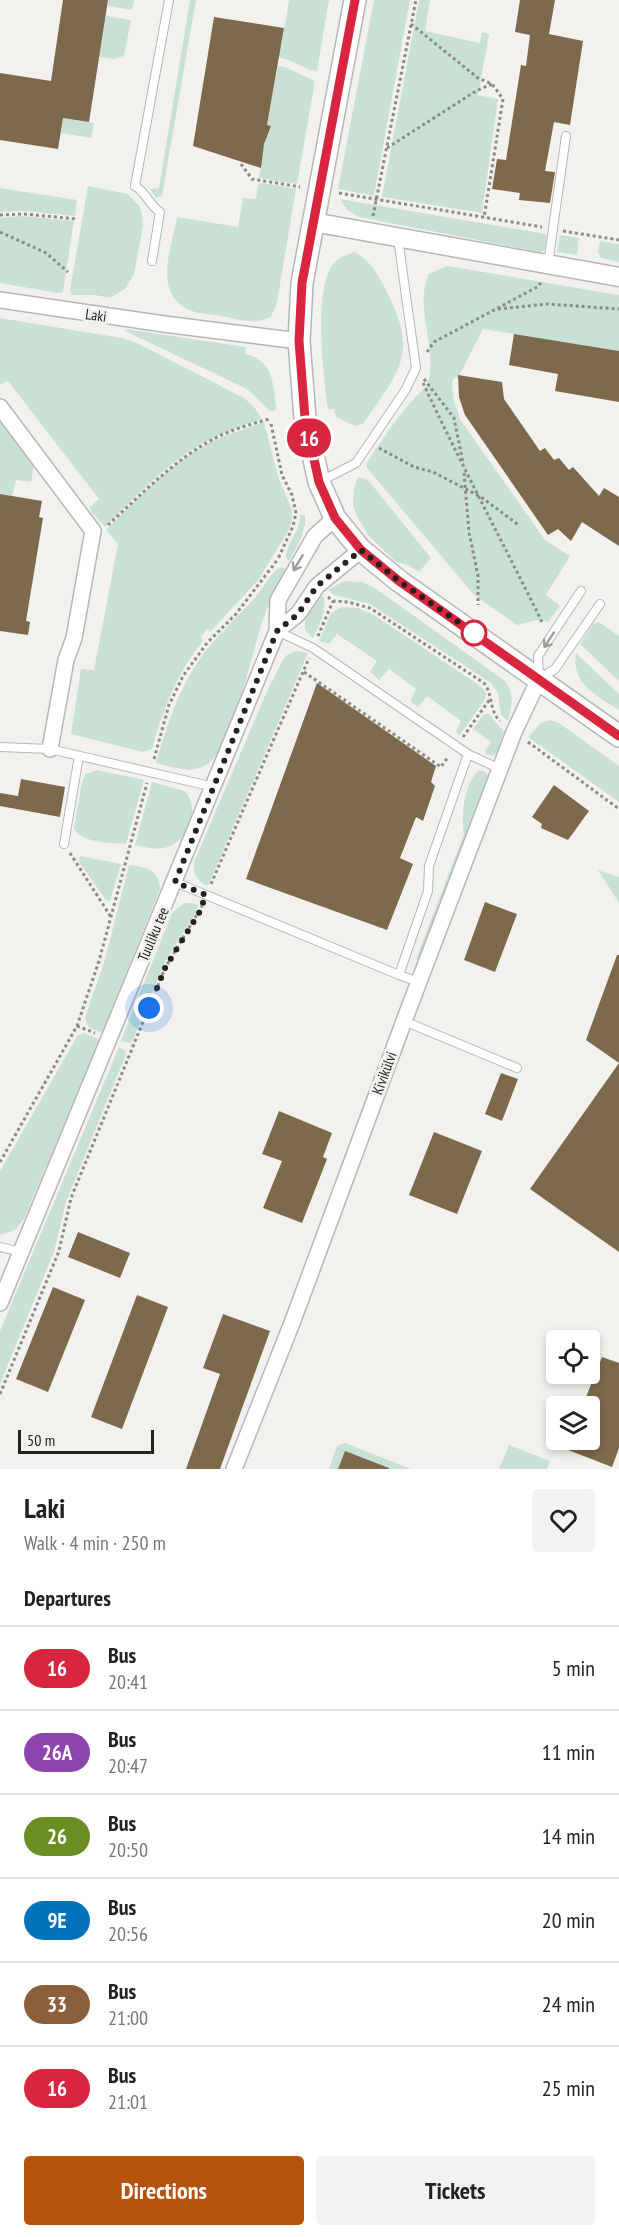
<!DOCTYPE html>
<meta charset="utf-8">
<style>
:root{--surface:#fff;--page:#f2f2f2;--text:#222;--muted:#767676;--line:#e0e0e0;--accent:#b45309}
body{margin:0;font-family:"PT Sans Narrow",sans-serif;background:var(--page);color:var(--text);height:100vh;display:flex;flex-direction:column;font-size:22px;white-space:nowrap}
*{box-sizing:border-box;margin:0}
p{font-size:20px;color:var(--muted)}
.icon{flex:none;width:33px;height:33px;fill:none;stroke:currentColor;stroke-width:2;stroke-linecap:round;stroke-linejoin:round}
.map{position:relative;height:1469px;overflow:hidden}
.drawer{display:flex;flex-direction:column;background:var(--surface);flex:1}
.drawer>*{flex:none}
.badge{padding:0 12px;border-radius:20px;font-size:21px;line-height:39px}
.buttons{position:absolute;left:546px;top:1330px;display:grid;gap:12px}
.buttons a{display:grid;place-items:center;width:54px;height:54px;border-radius:6px;background:var(--surface);box-shadow:0 3px 9px #0003;font-size:30px}
.scale{position:absolute;left:18px;bottom:15px;width:136px;box-sizing:border-box;padding-left:6px;border:3px solid #232221;border-top:0;font-size:16px;line-height:21px;white-space:nowrap;color:#232221;-webkit-text-stroke:4px #f3f1ee;paint-order:stroke}
.you{position:absolute;width:30px;height:30px;margin:-15px;border:4px solid #fff;border-radius:50%;background:#1a73e8;box-shadow:0 0 0 9px #1a73e833}
.map>.badge{position:absolute;translate:-50% -50%;box-shadow:0 0 0 3px #fff}
h2{padding:0 24px;font-size:22px;line-height:54px}
.round{display:grid;place-items:center;flex:none;width:63px;height:63px;border-radius:6px;background:var(--page)}
.headline{display:flex;align-items:center;justify-content:space-between;height:102px;padding:0 24px}
h1{font-size:28px;font-weight:600;line-height:45px}
.cta{display:flex;gap:12px;margin-top:auto;padding:12px 24px}
.cta a{flex:1;height:69px;border-radius:6px;background:var(--accent);color:#fff;font-size:24px;font-weight:600;line-height:69px;text-align:center}
.cta a+a{background:var(--page);color:var(--text)}
ul{padding:0;list-style:none}
li{display:flex;align-items:center;gap:18px;height:84px;padding:0 24px;border-top:2px solid var(--line)}
li div{flex:1}
li b{display:block;font-size:22px}
li em{font-style:normal}
li .badge{min-width:66px;font-weight:700;text-align:center}
.map>svg:first-child{display:block}
</style>
<div class="map">
<svg width="619" height="1469" viewBox="0 0 619 1469">
<rect width="100%" height="100%" fill="#f3f1ee"/>
<path fill="#c9e1d4" d="M108 0H134L132 10 108 6Z
M190 0H196L162 196 156 198 150 189 159 188Z
M289 0H329L317 71 310 70 286 59 269 56 281 48Z
M374 0H410L374 196 338 189Z
M419 0H430L425 31 480 43 482 32 489 34 478 95 498 99 482 213 382 197Z
M106 16 131 20 124 56 115 59 99 57Z
M278 66 285 67 315 81 297 184 259 178 264 144 271 126 267 125Z
M63 118 94 123 91 138 61 133Z
M263 183 296 189 277 302 271 317C255 325 237 319 221 316 211 314 198 314 189 310 152 293 172 247 177 217L238 227 243 198 256 199 258 184Z
M88 186 128 194 140 207 142 216 143 226 134 274 125 289 110 298 95 295H72L70 290Z
M0 188 77 200 75 216 24 211 0 212Z
M340 199 546 234 547 241 544 251 539 252 359 217 347 210Z
M22 216 74 221 63 292 58 293 0 283V218Z
M560 235 579 238 577 255 557 252Z
M600 241 619 244V262L601 258 598 252Z
M354 252C370 259 378 275 386 290 419 354 400 370 363 424L355 426 336 417 334 409H328C323 377 313 287 334 263 339 257 347 255 354 252Z
M447 266 619 295V351L483 329 458 378 454 377 452 383 454 401 460 419 545 540 570 556 546 595 560 606 548 622 542 619 517 625 474 595 367 468 366 464C379 444 393 423 409 404 414 398 420 393 425 387 428 383 430 375 430 370 433 338 415 304 429 274Z
M0 318 122 338 139 344 244 398 254 407 262 419C239 427 216 435 195 448 161 468 133 500 105 527L90 510V507L99 499 8 381 0 385Z
M125 329 246 347 245 354C274 361 273 383 276 408L275 411H270L247 389 127 332Z
M0 422 34 465 31 482 16 480 12 496 0 494Z
M264 422 278 476 292 510V520L288 531 259 579 210 632 207 629 201 637 203 641C177 673 163 709 152 749L143 752 71 734 81 669 94 670 118 544 106 530C138 499 171 462 211 442 228 434 246 428 264 422Z
M358 477 368 480 431 558 419 572 408 565 396 562 368 535 357 516 353 505 354 488Z
M300 515H305V524L301 538 289 561 286 558C286 543 301 531 300 515Z
M281 567 286 569C277 586 269 602 263 620 253 649 231 752 206 765 190 774 173 767 156 763 168 721 180 684 207 649 222 630 241 614 257 595 264 587 271 571 281 567Z
M344 581 362 582 375 588 505 681C515 694 512 706 508 721L501 715 498 693 491 683 370 604 334 595 328 590Z
M321 596 324 598C327 613 319 625 313 638L305 630C303 616 313 607 321 596Z
M342 607 358 608 374 615 482 687 486 693 485 700 459 736 456 731 461 721 427 696 418 707 410 701 416 689 389 669 379 680 370 672 377 661 337 634 329 644 319 641 331 613Z
M599 622 619 636V681L580 644 593 624Z
M296 651 308 653 208 886C197 881 193 874 194 862L268 689 283 660 287 655Z
M576 653 619 694V710C596 695 571 684 576 653Z
M488 713 504 732 497 753 493 756 486 754 485 751 491 742 473 729 483 715Z
M550 720 559 723 619 766V802L528 737 541 723Z
M97 770 144 780 126 844C111 842 81 844 74 828L82 782 85 774Z
M480 770 485 772 488 776 487 781 419 962 416 959 464 834C460 819 465 778 480 770Z
M152 782 185 791C202 811 187 843 164 848 155 850 144 847 135 845Z
M80 856 121 864 110 901 106 900 79 862Z
M129 865C146 867 159 869 160 889L102 1033 88 1027 85 1017 104 963Z
M598 870 619 877V903Z
M184 903H191L198 905 195 914 165 961 133 1040 130 1043 121 1041 172 913Z
M84 1033 100 1040 24 1219 15 1230 0 1235V1171L78 1035Z
M119 1047 126 1051 125 1057 66 1202 54 1252 0 1384V1331Z
M345 1443 411 1469H329L337 1446Z
M509 1445 550 1461 547 1469H499Z"/>
<path fill="#7d694b" d="M63 0H108L89 122 63 118 58 149 0 140V73L51 81Z
M520 0H555L549 34 583 41 570 125 554 122 545 171 555 172 550 203 519 200 520 193 492 189 497 159 506 160 521 65 526 66 530 35 515 32Z
M214 17 284 28 267 125 271 126 264 144 261 168 193 146Z
M514 334 619 351V402L555 391 558 374 509 365Z
M458 375 502 382 504 399 540 451 545 448 554 460 559 458 569 470 573 467 599 496 604 488 619 497V546L582 522 571 541 558 529 548 535 465 415 459 397Z
M0 494 42 501 39 517 43 518 26 621 30 622 28 635 0 631Z
M317 683 436 766 431 782 435 786 423 821 416 817 400 858 413 864 387 930 246 879Z
M21 779 65 787 60 817 0 806V793L18 796Z
M554 785 589 811 568 840 541 828 542 824 532 817Z
M485 902 517 914 495 972 464 960Z
M617 955H619V1252L530 1189 619 1063 586 1040Z
M501 1073 518 1079 502 1121 485 1114Z
M279 1111 332 1133 323 1157 327 1159 302 1223 263 1208 282 1161 262 1154Z
M434 1132 482 1151 457 1214 409 1195Z
M78 1232 130 1253 120 1278 68 1257Z
M53 1287 85 1300 48 1392 16 1379Z
M137 1295 168 1307 122 1429 91 1417Z
M223 1314 270 1331 220 1469H186L220 1374 203 1368Z
M602 1357 619 1363V1448L612 1467 545 1441 590 1440V1407H582Z
M345 1451 389 1468V1469H338Z"/>
<g fill="none" stroke-linecap="round" stroke-linejoin="round">
<defs>
<path id="service" d="M152 261 160 212C149 205 146 192 135 186L169 0
M548 264 566 136
M321 481 356 463 406 389 416 368 398 238
M581 591 538 656 539 679 555 669 600 604
M0 747 50 749 214 787
M468 754 500 769
M64 844 79 756
M175 882 399 975 428 891 429 866 468 754 313 648 277 631
M399 975 419 982
M404 1021 517 1068
M0 1247 21 1252"/>
<path id="minor" d="M0 300 164 324 299 341
M0 407 93 531 74 638 66 660 50 749
M277 631 298 614 317 586 361 550
M0 1303 277 631 278 600 315 536 335 518
M234 1469 292 1323 404 1021 514 732 539 679"/>
<path id="tertiary" d="M313 222 619 277"/>
<path id="secondary" d="M355 0 302 283 299 341 305 418 319 482 335 518 361 550 399 581 619 736"/>
</defs>
<use href="#service" stroke="#b8b6b4" stroke-width="10"/>
<use href="#minor" stroke="#b8b6b4" stroke-width="18"/>
<use href="#tertiary" stroke="#b8b6b4" stroke-width="21"/>
<use href="#secondary" stroke="#b8b6b4" stroke-width="24"/>
<path stroke="#8c8b89" stroke-width="3" stroke-dasharray="3 3" stroke-linecap="butt" d="M411 24 478 78 492 84 503 99 484 218
M387 148 476 91 492 84
M241 164 252 179 300 187
M339 193 542 227
M0 215 24 214 77 219
M373 216 416 0
M563 231 619 240
M0 232 46 253 68 272
M498 309 547 304 619 309
M427 352 434 342 539 286 541 281
M424 379 454 418 463 463
M423 383C461 464 503 543 543 624
M271 424 282 475 292 495 296 513 293 526 278 559 279 560
M379 448 414 467 433 472 481 497 520 526
M464 473 469 532 478 576V605
M108 525C140 496 170 464 208 442 227 431 248 425 269 419
M328 597 333 601 348 602 370 608 484 683C493 694 489 711 500 721
M318 636 333 601
M304 672 441 767 448 757
M463 737 490 699
M528 742 619 809
M154 759 169 705 183 676 207 643 236 614 278 559
M70 853 111 917
M211 884 309 658
M77 1026 95 1033
M0 1162 77 1026 99 961 147 783
M0 1394 59 1251 71 1198 165 968 202 906"/>
<use href="#service" stroke="#fff" stroke-width="8"/>
<use href="#minor" stroke="#fff" stroke-width="15"/>
<use href="#tertiary" stroke="#fff" stroke-width="18"/>
<use href="#secondary" stroke="#fff" stroke-width="21"/>
</g>
<defs><path id="oneway-shaft" d="M-6 0H5M1.5-3L5.5 0L1.5 3" fill="none" stroke-width="1.6" stroke-linecap="round" stroke-linejoin="round" transform="scale(1.5)"/></defs>
<g stroke="#9c9c9b">
<use href="#oneway-shaft" transform="translate(298 563) rotate(121)"/>
<use href="#oneway-shaft" transform="translate(549 640) rotate(123)"/>
</g>
<g fill="none" stroke-linecap="round" stroke-linejoin="round">
<defs>
<path id="line" d="M355 0 302 283 299 341 305 418 319 482 335 518 361 550 399 581 619 736"/>
</defs>
<use href="#line" stroke="#fff" stroke-width="14"/>
<use href="#line" stroke="#d7263d" stroke-width="9"/>
<path stroke="#232221" stroke-width="6" stroke-dasharray="0 10.8" d="M149 1008 165 968 199 913 206 895 175 882 277 631 298 614 317 586 361 550 399 581 474 633"/>
</g>
<circle fill="#fff" stroke="#d7263d" stroke-width="3" cx="474" cy="633" r="12"/>
<g text-anchor="middle" dominant-baseline="central" stroke-width="6" stroke-linejoin="round" paint-order="stroke">
<g font-size="15" fill="#232221" stroke="#f3f1ee">
<text transform="translate(96 315) rotate(8)">Laki</text>
<text transform="translate(153 934) rotate(-67)">Tuuliku tee</text>
<text transform="translate(384 1073) rotate(-70)">Kivikülvi</text>
</g>
</g>
</svg>
<div class="buttons">
<a><svg class="icon" aria-label="locate" viewBox="0 0 24 24"><circle cx="12" cy="12" r="6"/><path d="M12 2v4M12 18v4M2 12h4M18 12h4"/></svg></a>
<a><svg class="icon" aria-label="layers" viewBox="0 0 24 24"><path d="M12 4l9 5-9 5-9-5zM3 14l9 5 9-5"/></svg></a>
</div>
<div class="scale">50 m</div>
<div class="you" style="left:149px;top:1008px"></div>
<b class="badge" style="left:309px;top:438px;background:#d7263d;color:#fff">16</b>
</div>
<section class="drawer">
<div class="headline"><div><h1>Laki</h1><p>Walk · 4 min · 250 m</p></div><a class="round"><svg class="icon" aria-label="heart" viewBox="0 0 24 24"><path d="M12 20l-8-8c-3-5 5-10 8-4 3-6 11-1 8 4z"/></svg></a></div>
<h2>Departures</h2>
<ul>
<li><span class="badge" style="background:#d7263d;color:#fff">16</span><div><b>Bus</b><p>20:41</p></div><em>5 min</em></li>
<li><span class="badge" style="background:#8e44ad;color:#fff">26A</span><div><b>Bus</b><p>20:47</p></div><em>11 min</em></li>
<li><span class="badge" style="background:#6b8e23;color:#fff">26</span><div><b>Bus</b><p>20:50</p></div><em>14 min</em></li>
<li><span class="badge" style="background:#0072bc;color:#fff">9E</span><div><b>Bus</b><p>20:56</p></div><em>20 min</em></li>
<li><span class="badge" style="background:#8b5e3c;color:#fff">33</span><div><b>Bus</b><p>21:00</p></div><em>24 min</em></li>
<li><span class="badge" style="background:#d7263d;color:#fff">16</span><div><b>Bus</b><p>21:01</p></div><em>25 min</em></li>
</ul>
<div class="cta"><a>Directions</a><a>Tickets</a></div>
</section>
